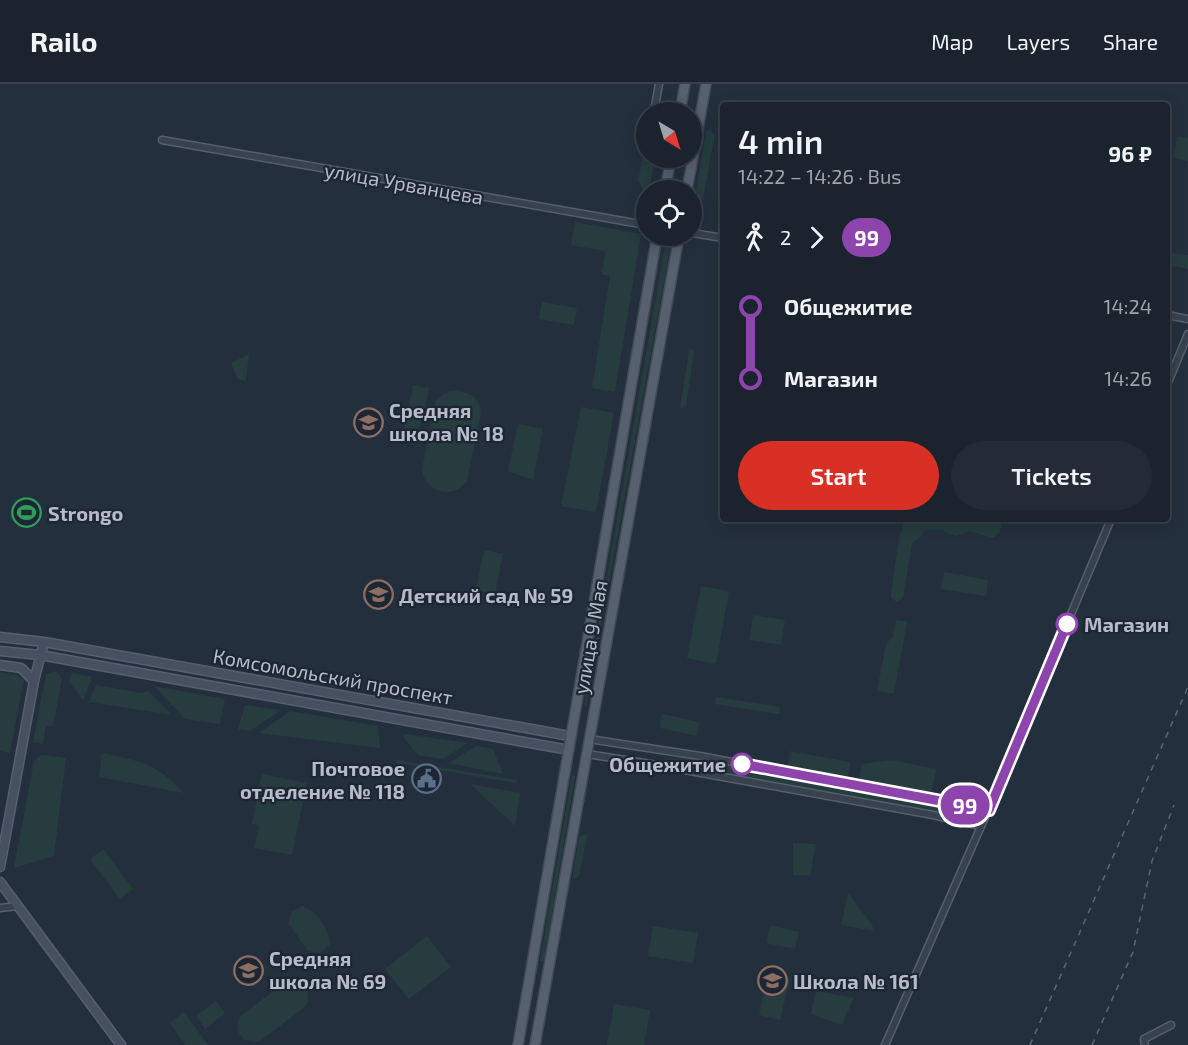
<!DOCTYPE html>
<meta charset="utf-8">
<style>
:root{--surface:#1b232e;--page:#242b36;--text:#f1f3f6;--muted:#a0a4aa;--line:#39404a;--accent:#d93025}
body{margin:0;font-family:"Exo 2",sans-serif;background:var(--page);color:var(--text);height:100vh;display:flex;flex-direction:column;font-size:22px;white-space:nowrap}
*{box-sizing:border-box;margin:0}
p{font-size:20px;color:var(--muted)}
.icon{flex:none;width:33px;height:33px;fill:none;stroke:currentColor;stroke-width:2;stroke-linecap:round;stroke-linejoin:round}
.map{position:relative;flex:1;overflow:hidden}
.panel{position:absolute;left:720px;top:18px;width:450px;height:420px;display:flex;flex-direction:column;background:var(--surface);border-radius:6px;box-shadow:0 3px 15px #0003,0 0 0 2px var(--line)}
.panel>*{flex:none}
.badge{padding:0 12px;border-radius:20px;font-size:21px;line-height:39px}
.needle{width:39px;rotate:142deg}
.buttons{position:absolute;left:636px;top:18px;display:grid;gap:12px}
.buttons a{display:grid;place-items:center;width:66px;height:66px;border-radius:50%;background:var(--surface);box-shadow:0 3px 15px #0003,0 0 0 2px var(--line);font-size:30px}
.map>.badge{position:absolute;translate:-50% -50%;box-shadow:0 0 0 3px #fff}
.legs{display:flex;align-items:center;gap:9px;height:66px;padding:0 18px;font-size:20px}
.legs p{margin-inline-start:auto}
.head{display:flex;align-items:center;justify-content:space-between;height:102px;padding:0 18px}
h1{font-size:33px;font-weight:600;line-height:45px}
.button{display:flex;gap:12px;margin-top:auto;padding:12px 18px}
.button a{flex:1;height:69px;border-radius:36px;background:var(--accent);color:#fff;font-size:24px;font-weight:600;line-height:69px;text-align:center}
.button a+a{background:var(--page);color:var(--text)}
ul{padding:0 18px;list-style:none}
li{display:flex;align-items:center;gap:21px;height:72px;font-size:22px}
li i{display:grid;place-items:center;width:9px;height:100%;margin:0 8px;background:currentColor}
li i::after{content:'';width:15px;height:15px;margin:-8px;border:4px solid;border-radius:50%;background:var(--surface)}
li p{margin-inline-start:auto}
li:first-child i{background:linear-gradient(#0000 50%,currentColor 0)}
li:last-child i{background:linear-gradient(currentColor 50%,#0000 0)}
header{display:flex;align-items:center;gap:36px;box-sizing:border-box;height:84px;padding:0 30px;background:var(--surface);border-bottom:2px solid var(--line)}
header strong{font-size:28px}
nav{display:flex;gap:33px;margin-inline-start:auto;font-size:21px}
.map>svg:first-child{display:block}
</style>
<header>
<strong>Railo</strong>
<nav><a>Map</a><a>Layers</a><a>Share</a></nav>
</header>
<div class="map">
<svg width="1188" height="961" viewBox="0 0 1188 961">
<rect width="100%" height="100%" fill="#242f3e"/>
<path fill="#263c3f" d="M708 46 715 50 699 138 696 142 692 141V131L706 48Z
M1177 52 1188 54V77L1173 74Z
M645 61 646 74H655L649 106H646V110L638 97Z
M575 138 641 150 615 308 592 304 610 192 601 190 606 167 571 161Z
M665 162 670 164 586 624 584 622Z
M1167 168 1188 171V185L1167 181Z
M542 218 577 224 574 241 539 235Z
M692 264 694 268 686 322 682 325 680 323 689 267Z
M249 270 246 297 238 295 231 279Z
M413 301 429 304 424 329 408 326Z
M451 307C468 307 479 311 481 329L467 397C453 416 424 409 422 385L436 317 445 309Z
M581 323 614 329 596 428 561 422Z
M406 333 421 335 416 360 402 358Z
M518 340 543 345 533 396 508 387Z
M902 435H1003L1000 448 993 454 969 447 956 452 941 446 924 447 920 454 912 459 903 514 897 518 891 514V510L899 453 903 444Z
M484 466 503 470 495 510 476 506Z
M944 488 988 496 986 512 941 505Z
M701 502 729 507 716 580 687 574Z
M753 531 785 536 781 561 749 556Z
M896 536 907 538 894 610 877 607 886 560 893 552Z
M56 587 62 595 53 642H46L43 660 33 658 46 590Z
M0 588 15 591 24 595 10 669 0 667Z
M71 589 92 593 83 616 69 598Z
M96 601 142 609 148 607 172 631 89 618Z
M154 602 225 615 220 640 185 635Z
M716 613 780 623 779 630 715 620Z
M245 621 281 626 250 647 238 645Z
M290 627 378 642 380 664 259 649Z
M663 630 699 638 697 652 660 644 661 632Z
M405 650 468 659 443 675 418 671 404 654Z
M476 662 493 665 503 690 449 679Z
M790 667 850 678 848 693 788 682Z
M102 669C143 678 154 678 184 709L99 693Z
M41 671 66 674 54 772 14 784 34 677Z
M664 674 690 675 973 726 970 734 663 678Z
M397 676 517 696 516 699 397 679Z
M891 676 936 685 931 711 859 697 862 680Z
M262 690 307 699 292 771 254 764 259 741 252 740Z
M572 691 575 692 544 877H540Z
M470 700 520 709 515 742Z
M585 749 587 752 579 792 574 795 573 791 579 754Z
M793 759 816 760 810 792 793 791Z
M103 765 133 805 120 815 90 775Z
M848 809 872 841 874 847 841 841Z
M302 822C315 825 331 847 330 860L321 869 308 867 289 840 291 828Z
M770 841 799 848 795 865 766 859Z
M653 842 698 849 693 879 648 872Z
M427 852 451 883 409 915 385 885Z
M768 890 790 895 780 936 759 931Z
M288 896C304 896 312 907 306 922L263 955 257 958 244 956 237 946 239 933Z
M816 907 854 914 842 941 811 930Z
M216 917 225 929 205 945 196 932Z
M614 920 650 926 644 961H607Z
M184 928 208 961H185L170 939Z"/>
<g fill="none" stroke-linecap="round" stroke-linejoin="round">
<defs>
<path id="street" d="M654 28 659 0
M162 56 646 141
M692 149 723 154
M1167 231 1188 235
M1167 301 1188 250
M589 655 700 672 989 726
M587 670 657 681 933 731 981 742
M0 824 17 822
M885 961 1000 699 1111 435
M1145 961 1144 955 1171 941"/>
<path id="secondary" d="M0 553 44 558 570 652
M0 567 40 571 569 666
M0 581 21 584 34 597
M0 783 34 597 44 558
M0 798 121 961"/>
<path id="primary" d="M680 28 685 0
M665 106 671 74
M687 106 706 0
M518 961 657 152
M535 961 679 152"/>
</defs>
<use href="#street" stroke="#565f6c" stroke-width="9"/>
<use href="#secondary" stroke="#565f6c" stroke-width="11"/>
<use href="#primary" stroke="#414a57" stroke-width="12"/>
<use href="#street" stroke="#38414e" stroke-width="6"/>
<use href="#secondary" stroke="#465061" stroke-width="8"/>
<use href="#primary" stroke="#56606e" stroke-width="9"/>
<path stroke="#5a6575" stroke-width="1.5" stroke-dasharray="6 6" stroke-linecap="butt" d="M1030 961 1188 603
M1092 961 1133 868 1152 777 1174 721"/>
</g>
<g fill="none" stroke-linecap="round" stroke-linejoin="round">
<defs>
<path id="line-1" d="M742 680 989 726 1067 540"/>
</defs>
<use href="#line-1" stroke="#fff" stroke-width="14"/>
<use href="#line-1" stroke="#8e44ad" stroke-width="9"/>
</g>
<defs>
<symbol id="school-ring" viewBox="-11 -11 22 22"><circle r="9.5" fill="#1d2633" stroke="#8d6e63" stroke-width="1.5"/><path d="M0-5L7-2L0 1L-7-2ZM-4 1L0 2.5L4 1V4Q0 6-4 4Z" fill="#8d6e63"/></symbol>
<symbol id="stadium-ring" viewBox="-11 -11 22 22"><circle r="9.5" fill="#1d2633" stroke="#2e9e5b" stroke-width="1.5"/><path d="M0-5a6.5 5 0 1 0 0 10a6.5 5 0 1 0 0-10ZM-3.5-1.8h7v3.6h-7Z" fill="#2e9e5b"/></symbol>
<symbol id="civic-ring" viewBox="-11 -11 22 22"><circle r="9.5" fill="#1d2633" stroke="#5c6f8a" stroke-width="1.5"/><path d="M-.6-6.5H3V-4.5H.6V-3L4-1V1h2V6H-6V1h2V-1L-.6-3ZM-1.2 2.5V6h2.4V2.5Z" fill="#5c6f8a"/></symbol>
</defs>
<g fill-rule="evenodd">
<use href="#school-ring" x="352" y="322" width="33" height="33"/>
<use href="#stadium-ring" x="10" y="412" width="33" height="33"/>
<use href="#school-ring" x="362" y="494" width="33" height="33"/>
<use href="#civic-ring" x="410" y="678" width="33" height="33"/>
<use href="#school-ring" x="232" y="870" width="33" height="33"/>
<use href="#school-ring" x="756" y="880" width="33" height="33"/>
</g>
<g fill="#fff" stroke="#8e44ad" stroke-width="3">
<circle cx="1067" cy="540" r="10"/>
<circle cx="742" cy="680" r="10"/>
</g>
<g text-anchor="middle" dominant-baseline="central" stroke-width="4.5" stroke-linejoin="round" paint-order="stroke">
<g font-size="20" fill="#b4bcc9" stroke="#1d2633">
<text transform="translate(404 99) rotate(10)">улица Урванцева</text>
<text transform="translate(590 553) rotate(-80)">улица 9 Мая</text>
<text transform="translate(333 592) rotate(10)">Комсомольский проспект</text>
</g>
<g font-size="20" font-weight="bold" fill="#b4bcc9" stroke="#1d2633" text-anchor="start">
<text x="389" y="326">Средняя<tspan x="389" dy="23">школа № 18</tspan></text>
<text x="48" y="429">Strongo</text>
<text x="399" y="511">Детский сад № 59</text>
<text x="405" y="684" text-anchor="end">Почтовое<tspan x="405" dy="23">отделение № 118</tspan></text>
<text x="269" y="874">Средняя<tspan x="269" dy="23">школа № 69</tspan></text>
<text x="793" y="897">Школа № 161</text>
</g>
<g font-size="20" font-weight="bold" fill="#b4bcc9" stroke="#1d2633" text-anchor="start">
<text x="1084" y="540">Магазин</text>
<text x="726" y="680" text-anchor="end">Общежитие</text>
</g>
</g>
</svg>
<div class="buttons">
<a><svg class="needle" viewBox="-14 -14 28 28"><path d="M0-13l5 13h-10z" fill="#e53935"/><path d="M0 13l5-13h-10z" fill="#a0a4aa"/></svg></a>
<a><svg class="icon" aria-label="locate" viewBox="0 0 24 24"><circle cx="12" cy="12" r="6"/><path d="M12 2v4M12 18v4M2 12h4M18 12h4"/></svg></a>
</div>
<b class="badge" style="left:965px;top:721px;background:#8e44ad;color:#fff">99</b>
<section class="panel">
<div class="head"><div><h1>4 min</h1><p>14:22 – 14:26 · Bus</p></div><b>96 ₽</b></div>
<div class="legs"><svg class="icon" aria-label="walk" viewBox="0 0 24 24"><circle cx="13" cy="4" r="2"/><path d="M13 8l-2 6 4 7M11 14l-3 7M7 12l3-4h3l4 4"/></svg>2<svg class="icon" aria-label="forward" viewBox="0 0 24 24"><path d="M9 5l7 7-7 7"/></svg><b class="badge" style="background:#8e44ad;color:#fff">99</b></div>
<ul>
<li><i style="color:#8e44ad"></i><b>Общежитие</b><p>14:24</p></li>
<li><i style="color:#8e44ad"></i><b>Магазин</b><p>14:26</p></li>
</ul>
<div class="button"><a>Start</a><a>Tickets</a></div>
</section>
</div>
